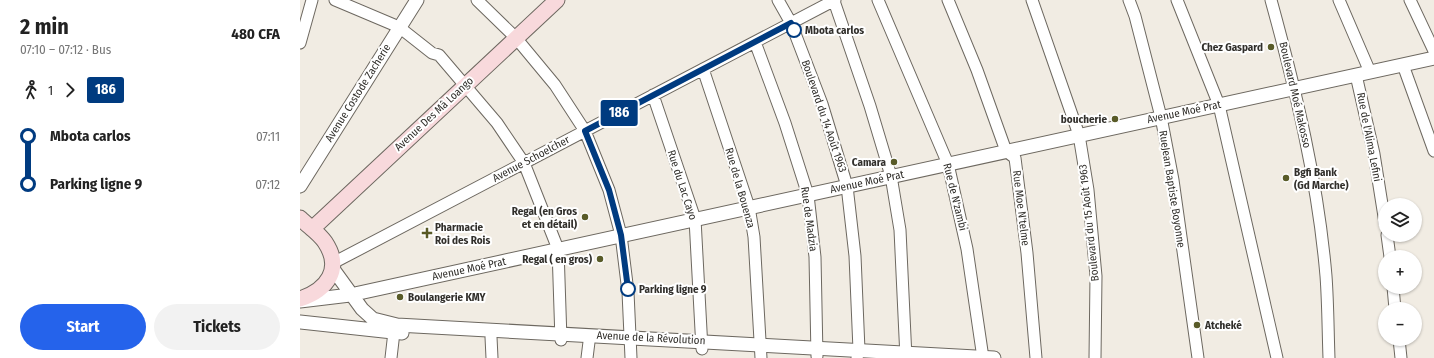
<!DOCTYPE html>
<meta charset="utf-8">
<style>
:root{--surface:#fff;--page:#f2f2f2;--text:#222;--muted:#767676;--accent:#2563eb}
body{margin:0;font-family:"Fira Sans Condensed",sans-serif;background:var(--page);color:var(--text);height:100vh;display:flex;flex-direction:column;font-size:15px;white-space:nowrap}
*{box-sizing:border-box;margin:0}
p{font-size:13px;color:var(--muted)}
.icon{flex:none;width:22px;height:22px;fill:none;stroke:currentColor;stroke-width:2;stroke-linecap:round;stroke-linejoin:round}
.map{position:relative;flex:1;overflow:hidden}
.side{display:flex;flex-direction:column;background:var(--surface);width:300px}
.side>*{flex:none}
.badge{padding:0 8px;border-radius:3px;font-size:14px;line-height:26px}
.tools{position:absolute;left:1078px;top:198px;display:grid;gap:8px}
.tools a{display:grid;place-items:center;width:44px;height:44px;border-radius:50%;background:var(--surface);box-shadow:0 1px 3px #0004;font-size:20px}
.map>.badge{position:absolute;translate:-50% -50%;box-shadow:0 0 0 2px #fff}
.legs{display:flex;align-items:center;gap:6px;height:44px;padding:0 20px;font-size:13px}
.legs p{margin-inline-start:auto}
.summary{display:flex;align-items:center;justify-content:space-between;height:68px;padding:0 20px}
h1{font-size:22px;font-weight:700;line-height:30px}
.primary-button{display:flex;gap:8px;margin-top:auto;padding:8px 20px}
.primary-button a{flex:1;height:46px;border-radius:24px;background:var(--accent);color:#fff;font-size:16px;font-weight:700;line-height:46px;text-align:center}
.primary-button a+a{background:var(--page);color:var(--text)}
ul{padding:0 20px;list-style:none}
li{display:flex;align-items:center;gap:14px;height:48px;font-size:15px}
li i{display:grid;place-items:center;width:6px;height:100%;margin:0 5px;background:currentColor}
li i::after{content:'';width:10px;height:10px;margin:-5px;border:3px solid;border-radius:50%;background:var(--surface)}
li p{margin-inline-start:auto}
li:first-child i{background:linear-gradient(#0000 50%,currentColor 0)}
li:last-child i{background:linear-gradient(currentColor 50%,#0000 0)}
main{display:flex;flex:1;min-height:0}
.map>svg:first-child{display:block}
</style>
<main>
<section class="side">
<div class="summary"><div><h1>2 min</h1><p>07:10 – 07:12 · Bus</p></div><b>480 CFA</b></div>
<div class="legs"><svg class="icon" aria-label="walk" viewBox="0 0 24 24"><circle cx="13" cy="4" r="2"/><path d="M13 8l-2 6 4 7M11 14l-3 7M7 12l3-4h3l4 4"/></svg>1<svg class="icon" aria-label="forward" viewBox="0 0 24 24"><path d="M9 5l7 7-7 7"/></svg><b class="badge" style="background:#003b80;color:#fff">186</b></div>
<ul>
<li><i style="color:#003b80"></i><b>Mbota carlos</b><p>07:11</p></li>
<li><i style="color:#003b80"></i><b>Parking ligne 9</b><p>07:12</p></li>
</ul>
<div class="primary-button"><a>Start</a><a>Tickets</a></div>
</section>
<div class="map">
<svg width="1134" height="358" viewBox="0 0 1134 358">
<rect width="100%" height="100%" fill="#f1ece3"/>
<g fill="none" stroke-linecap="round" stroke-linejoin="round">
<defs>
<path id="minor" d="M35 0 99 27 132 53 139 55 197 123 224 163 258 249 261 340
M177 0 216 38 255 85 285 131 309 190 321 235 328 292 331 358
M478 0 491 23 522 104 547 186 555 256 559 350 557 358
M578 0 648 164 667 249 683 358
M648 0 677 70 706 151 715 158 727 253 736 358
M732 0 779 135 788 190 796 276 795 358
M829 0 835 16 861 117 873 180 898 358
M877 0 919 105 977 358
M971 0C996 91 1018 182 1026 276 1028 303 1028 331 1029 358
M1039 0 1070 72
M1110 0 1134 51
M534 1 570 106 591 176 600 230 606 358
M455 42 485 123 508 195 515 257 517 356
M0 43 12 0
M1103 65 1134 151
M403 69 449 207 454 237 461 358
M1056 75 1074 154 1085 223
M353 95 395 219 402 349
M1087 235 1090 257
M33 263 535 0
M1093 287 1095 309
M191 337 192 358
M1099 339 1101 358
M91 358 94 332
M287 358 289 342"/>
<path id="tertiary" d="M0 186 117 0
M33 269 62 309 73 319 97 325 694 358
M0 301 50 295 1134 58
M0 322 102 333"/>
<path id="secondary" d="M0 218C8 226 19 233 25 242 43 269 27 290 0 299
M12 229 257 0"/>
</defs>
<use href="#minor" stroke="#6d6860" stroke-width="13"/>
<use href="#tertiary" stroke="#6d6860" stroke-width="15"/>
<use href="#secondary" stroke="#6d6860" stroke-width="17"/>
<use href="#minor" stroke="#fff" stroke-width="11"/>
<use href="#tertiary" stroke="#fff" stroke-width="13"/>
<use href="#secondary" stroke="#f8d9dc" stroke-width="15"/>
</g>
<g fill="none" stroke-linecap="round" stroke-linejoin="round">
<defs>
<path id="line-1" d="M328 289 321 235 309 190 285 131 491 23 494 30"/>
</defs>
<use href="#line-1" stroke="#fff" stroke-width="9"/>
<use href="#line-1" stroke="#003b80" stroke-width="6"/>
</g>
<g fill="#fff" stroke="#003b80" stroke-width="2">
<circle cx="494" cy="30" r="7"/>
<circle cx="328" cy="289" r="7"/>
</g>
<g fill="#595b28" stroke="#fff" stroke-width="1.5">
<circle cx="971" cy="47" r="4"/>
<circle cx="815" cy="119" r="4"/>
<circle cx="594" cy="162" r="4"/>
<circle cx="986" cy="178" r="4"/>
<circle cx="285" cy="217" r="4"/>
<path d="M125 227h4v4h4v4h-4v4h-4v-4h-4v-4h4z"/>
<circle cx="300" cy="259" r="4"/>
<circle cx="100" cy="297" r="4"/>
<circle cx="897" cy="325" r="4"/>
</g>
<g text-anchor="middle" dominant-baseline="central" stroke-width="4" stroke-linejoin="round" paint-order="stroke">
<g font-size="11" font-weight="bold" fill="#312f2b" stroke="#fff" text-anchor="start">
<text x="505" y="30">Mbota carlos</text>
<text x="339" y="289">Parking ligne 9</text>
</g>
<g font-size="11" font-weight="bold" fill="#312f2b" stroke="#fff" text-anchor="end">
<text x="963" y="47">Chez Gaspard</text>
<text x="807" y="119">boucherie</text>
<text x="586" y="162">Camara</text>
<text x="994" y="172" text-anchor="start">Bgfi Bank<tspan x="994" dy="13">(Gd Marche)</tspan></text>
<text x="277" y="211">Regal (en Gros<tspan x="277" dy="13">et en détail)</tspan></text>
<text x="135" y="227" text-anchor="start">Pharmacie<tspan x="135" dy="13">Roi des Rois</tspan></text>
<text x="292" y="259">Regal ( en gros)</text>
<text x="108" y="297" text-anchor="start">Boulangerie KMY</text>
<text x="905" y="325" text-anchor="start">Atcheké</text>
</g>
<g font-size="11" fill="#312f2b" stroke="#fff">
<text transform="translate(58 93) rotate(-58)">Avenue Costode Zacherie</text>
<text transform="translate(995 95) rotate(77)">Boulevard Moé Makosso</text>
<text transform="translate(884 112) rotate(-12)">Avenue Moé Prat</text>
<text transform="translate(134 114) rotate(-43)">Avenue Des Mâ Loango</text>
<text transform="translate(524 116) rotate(71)">Boulevard du 14 Août 1963</text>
<text transform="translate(1069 137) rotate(79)">Rue de l'Alima Lefini</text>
<text transform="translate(231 159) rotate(-28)">Avenue Schoelcher</text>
<text transform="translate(567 182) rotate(-12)">Avenue Moé Prat</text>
<text transform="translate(382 185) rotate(72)">Rue du Lac Cayo</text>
<text transform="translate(440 188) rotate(74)">Rue de la Bouenza</text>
<text transform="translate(872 189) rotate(81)">RueJean Baptiste Boyonne</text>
<text transform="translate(655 197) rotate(76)">Rue de N'zambi</text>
<text transform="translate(721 208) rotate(83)">Rue Moe N'telme</text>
<text transform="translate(509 219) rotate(82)">Rue de Madzia</text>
<text transform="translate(789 223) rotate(-96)">Boulevard du 15 Août 1963</text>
<text transform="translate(169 269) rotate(-12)">Avenue Moé Prat</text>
<text transform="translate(351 338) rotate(3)">Avenue de la Révolution</text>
</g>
</g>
</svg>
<div class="tools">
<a><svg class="icon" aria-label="layers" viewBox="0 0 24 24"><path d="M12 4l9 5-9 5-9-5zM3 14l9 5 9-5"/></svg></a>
<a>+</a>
<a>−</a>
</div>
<b class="badge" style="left:319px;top:113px;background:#003b80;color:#fff">186</b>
</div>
</main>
